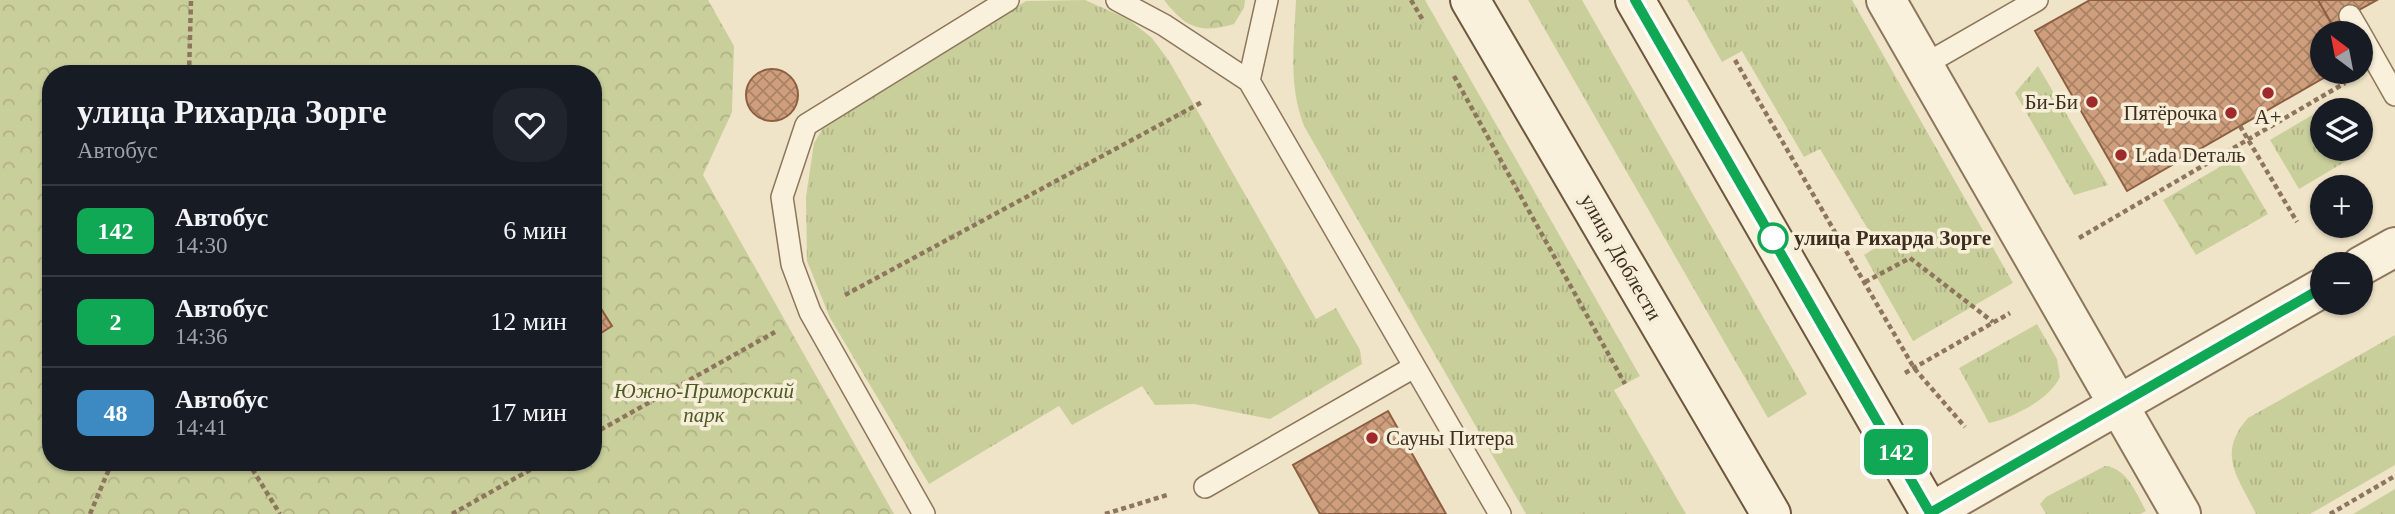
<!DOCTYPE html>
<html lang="ru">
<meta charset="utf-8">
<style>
:root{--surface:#171b24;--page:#20242c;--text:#f1f3f6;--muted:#9ea1a6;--line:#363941}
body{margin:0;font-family:"Times New Roman",serif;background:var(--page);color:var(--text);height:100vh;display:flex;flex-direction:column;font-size:26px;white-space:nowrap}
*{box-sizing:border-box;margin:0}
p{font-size:23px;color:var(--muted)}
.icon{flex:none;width:38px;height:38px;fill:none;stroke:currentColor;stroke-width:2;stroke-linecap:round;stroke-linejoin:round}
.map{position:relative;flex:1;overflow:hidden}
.sheet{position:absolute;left:42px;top:65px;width:560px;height:406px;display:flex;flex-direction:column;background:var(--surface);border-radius:28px;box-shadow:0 2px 5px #0004}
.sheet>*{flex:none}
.badge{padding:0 14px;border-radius:10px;font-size:24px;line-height:46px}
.needle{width:46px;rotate:328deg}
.buttons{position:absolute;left:2310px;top:21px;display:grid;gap:14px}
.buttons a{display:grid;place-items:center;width:63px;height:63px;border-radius:50%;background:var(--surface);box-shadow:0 2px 5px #0004;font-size:35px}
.map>.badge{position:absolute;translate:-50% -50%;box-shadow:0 0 0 4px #fff}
.round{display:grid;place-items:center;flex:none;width:74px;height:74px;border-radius:28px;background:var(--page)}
.head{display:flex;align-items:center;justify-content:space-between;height:119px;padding:0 35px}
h1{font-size:33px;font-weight:700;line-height:52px}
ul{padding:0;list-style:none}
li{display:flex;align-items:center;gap:21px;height:91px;padding:0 35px;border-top:2px solid var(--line)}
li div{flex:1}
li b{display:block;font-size:26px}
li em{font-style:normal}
li .badge{min-width:77px;font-weight:700;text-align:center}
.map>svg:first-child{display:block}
</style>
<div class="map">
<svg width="2395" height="514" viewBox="0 0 2395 514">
<defs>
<pattern id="grass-tufts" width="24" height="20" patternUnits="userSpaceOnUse" patternTransform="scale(1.75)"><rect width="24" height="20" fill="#c9cf9b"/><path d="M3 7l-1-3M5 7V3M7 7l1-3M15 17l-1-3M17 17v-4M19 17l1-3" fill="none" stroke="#aeb285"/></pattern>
<pattern id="park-crowns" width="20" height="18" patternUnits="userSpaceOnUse" patternTransform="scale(1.75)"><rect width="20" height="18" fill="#c9cf9b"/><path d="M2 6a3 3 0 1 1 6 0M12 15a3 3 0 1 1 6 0" fill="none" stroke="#aeb285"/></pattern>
<pattern id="building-cross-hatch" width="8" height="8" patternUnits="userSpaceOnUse" patternTransform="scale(1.75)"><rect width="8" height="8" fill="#cf9f7d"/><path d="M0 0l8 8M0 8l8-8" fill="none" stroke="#a98266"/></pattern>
</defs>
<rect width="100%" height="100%" fill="#f0e4c8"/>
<path fill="url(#grass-tufts)" d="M1085 0 1128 19 1152 38 1169 61 1316 319 1336 308 1360 350 1362 364 1270 419 1194 404 1155 405 1142 386 1072 425 1059 406 929 484 830 318 807 261 806 197 814 143 825 125 1026 1Z
M1296 0H1425L1640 376 1614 390 1686 514H1526L1304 126C1288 85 1294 43 1296 0Z
M1528 0H1582L1807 394 1768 418Z
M1687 0H1852L2013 283 1913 341 1864 255 1878 246 1820 149 1804 157 1742 51 1722 62Z
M2038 66 2108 185 2074 195 2015 93Z
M2324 108 2322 149H2348L2353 157 2299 189 2270 140Z
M2037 324 2057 359 2060 377C2050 399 2013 418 1989 423L1959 368Z
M2395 335V465L2310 514H2256C2238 476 2216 455 2248 418Z
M2105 466C2127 468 2136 493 2146 511L2140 514H2046L2040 504 2046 497Z
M2395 489V514H2353Z"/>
<path fill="url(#park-crowns)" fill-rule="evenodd" d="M0 0H708L734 46 732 112 703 175 894 514H0ZM51 74H593V462H51Z
M1164 0H1245L1244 8 1234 24C1200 34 1186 28 1164 0Z
M2235 158 2268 214 2196 255 2163 200Z"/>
<path fill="url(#building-cross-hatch)" stroke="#8d5f41" stroke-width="2" d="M2090 0H2318L2337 33H2322V72H2334L2127 191 2035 31Z
M2318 0H2377L2332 25Z
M746 95a26 26 0 1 1 52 0a26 26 0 1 1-52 0Z
M593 296 612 326 593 338Z
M1388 411 1446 514H1320L1293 465Z"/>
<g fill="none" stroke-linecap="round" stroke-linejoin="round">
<defs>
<path id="lane" d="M1117 0 1164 25 1249 81 1500 514
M2350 16 2360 33
M2361 35 2395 95
M1924 65 2037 0
M1249 81 1267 0
M1205 487 1414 367
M924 514 810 312 792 264 782 197 806 125 1008 0"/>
<path id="street" d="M1886 0 2181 514
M2361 266 2395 247
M1928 514 2322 288"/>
<path id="secondary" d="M1470 0 1771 514
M1635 0 1931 514"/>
</defs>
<use href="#lane" stroke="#8d765c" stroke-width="24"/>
<use href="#street" stroke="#8d765c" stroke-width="42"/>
<use href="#secondary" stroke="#6f573f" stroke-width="42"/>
<path stroke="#8d765c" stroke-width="4.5" stroke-dasharray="5 3.5" stroke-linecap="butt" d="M1411 0 1424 22
M1735 60 1914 368 1965 427
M189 74 191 0
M1454 76 1625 384
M2240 126 2297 222
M2079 238 2345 83
M1865 282 1910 258 1993 322
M845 295 1204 101
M1905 373 2010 313
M593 434 775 332
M248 462 280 514
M90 514 112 462
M452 514 544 462
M1105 514 1167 495
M2330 514 2395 476"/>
<use href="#lane" stroke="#faf1dc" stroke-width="21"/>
<use href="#street" stroke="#faf1dc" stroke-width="38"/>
<use href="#secondary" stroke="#faf1dc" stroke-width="38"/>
</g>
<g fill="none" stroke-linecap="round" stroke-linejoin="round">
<defs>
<path id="line" d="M1635 0 1930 513 2322 288"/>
</defs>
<use href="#line" stroke="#fff" stroke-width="16"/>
<use href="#line" stroke="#10a855" stroke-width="10"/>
</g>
<g fill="#9e2a2b" stroke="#f7eed8" stroke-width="2.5">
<circle cx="2268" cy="93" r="7"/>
<circle cx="2092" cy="102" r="7"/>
<circle cx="2231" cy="113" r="7"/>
<circle cx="2121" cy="155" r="7"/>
<circle cx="1372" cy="438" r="7"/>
</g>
<circle fill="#fff" stroke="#10a855" stroke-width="3.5" cx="1773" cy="238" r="14"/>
<g text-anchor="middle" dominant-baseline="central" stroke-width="7" stroke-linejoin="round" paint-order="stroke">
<g font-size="21" fill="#3d2e20" stroke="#f7eed8" text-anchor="end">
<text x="2078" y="102">Би-Би</text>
<text x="2217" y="113">Пятёрочка</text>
<text x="2268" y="117" text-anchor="middle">А+</text>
<text x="2135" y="155" text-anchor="start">Lada Dеталь</text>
<text x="1386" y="438" text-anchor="start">Сауны Питера</text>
</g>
<g font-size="21" font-weight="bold" fill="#3d2e20" stroke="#f7eed8" text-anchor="start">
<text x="1794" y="238">улица Рихарда Зорге</text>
</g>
<g font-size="21" fill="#3d2e20" stroke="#f7eed8">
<text transform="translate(1621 257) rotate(60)">улица Доблести</text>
</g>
<g font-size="21" font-style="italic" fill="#4d5a26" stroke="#f7eed8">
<text x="704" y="391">Южно-Приморский<tspan x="704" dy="24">парк</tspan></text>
</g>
</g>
</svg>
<div class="buttons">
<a><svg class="needle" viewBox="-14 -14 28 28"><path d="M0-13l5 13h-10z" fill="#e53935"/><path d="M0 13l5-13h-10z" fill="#9ea1a6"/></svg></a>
<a><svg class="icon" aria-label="layers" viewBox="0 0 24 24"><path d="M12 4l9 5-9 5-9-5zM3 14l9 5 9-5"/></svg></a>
<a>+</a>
<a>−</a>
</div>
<b class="badge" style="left:1896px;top:452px;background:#10a855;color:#fff">142</b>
<section class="sheet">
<div class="head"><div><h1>улица Рихарда Зорге</h1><p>Автобус</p></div><a class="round"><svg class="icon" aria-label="heart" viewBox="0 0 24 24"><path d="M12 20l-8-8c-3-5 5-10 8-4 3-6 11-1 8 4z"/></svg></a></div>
<ul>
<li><span class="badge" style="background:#10a855;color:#fff">142</span><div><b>Автобус</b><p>14:30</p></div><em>6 мин</em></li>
<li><span class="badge" style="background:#10a855;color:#fff">2</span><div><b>Автобус</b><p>14:36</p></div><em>12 мин</em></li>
<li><span class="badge" style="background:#3d8ac2;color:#fff">48</span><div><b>Автобус</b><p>14:41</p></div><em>17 мин</em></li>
</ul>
</section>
</div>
